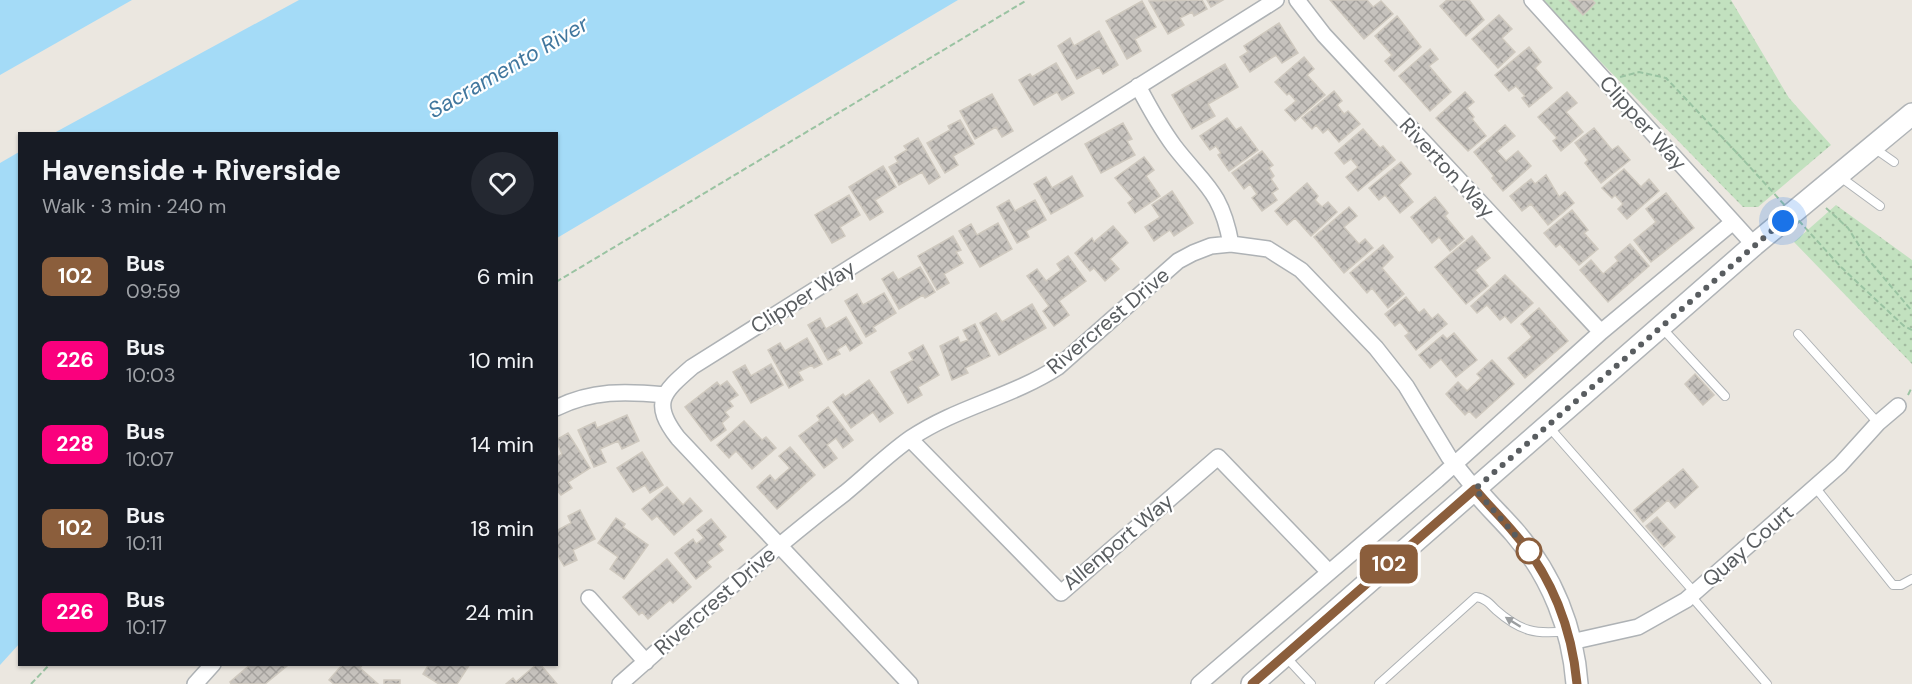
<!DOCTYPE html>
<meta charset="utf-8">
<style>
:root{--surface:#171b24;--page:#242831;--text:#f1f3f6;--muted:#9ea1a6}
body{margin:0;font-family:"DM Sans",sans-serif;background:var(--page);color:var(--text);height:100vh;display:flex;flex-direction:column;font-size:22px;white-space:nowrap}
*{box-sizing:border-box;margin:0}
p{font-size:20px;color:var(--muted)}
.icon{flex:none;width:33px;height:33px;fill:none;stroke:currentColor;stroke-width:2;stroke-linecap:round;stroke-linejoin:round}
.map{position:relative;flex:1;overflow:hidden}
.sheet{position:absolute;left:18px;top:132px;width:540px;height:534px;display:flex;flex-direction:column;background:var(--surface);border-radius:0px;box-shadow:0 2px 4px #0004}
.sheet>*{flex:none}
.badge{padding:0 12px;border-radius:9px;font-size:21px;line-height:39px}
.you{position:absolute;width:30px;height:30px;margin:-15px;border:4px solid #fff;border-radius:50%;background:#1a73e8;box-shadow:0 0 0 9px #1a73e833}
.map>.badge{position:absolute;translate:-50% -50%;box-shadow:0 0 0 3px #fff}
.round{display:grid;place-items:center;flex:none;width:63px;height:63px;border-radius:32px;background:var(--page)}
.summary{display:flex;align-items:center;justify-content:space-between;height:102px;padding:0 24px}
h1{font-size:28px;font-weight:700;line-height:45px}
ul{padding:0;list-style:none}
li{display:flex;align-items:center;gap:18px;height:84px;padding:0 24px}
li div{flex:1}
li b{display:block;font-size:22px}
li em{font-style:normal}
li .badge{min-width:66px;font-weight:700;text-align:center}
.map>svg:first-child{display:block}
</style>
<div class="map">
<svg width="1912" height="684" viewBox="0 0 1912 684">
<defs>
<pattern id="green-dots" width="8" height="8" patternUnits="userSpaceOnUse" patternTransform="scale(1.5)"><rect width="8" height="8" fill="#c2e1bf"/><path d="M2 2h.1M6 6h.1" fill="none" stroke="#a1ba9f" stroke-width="1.8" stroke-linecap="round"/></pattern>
<pattern id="building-cross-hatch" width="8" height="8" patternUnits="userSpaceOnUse" patternTransform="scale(1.5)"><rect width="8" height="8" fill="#c6c2bd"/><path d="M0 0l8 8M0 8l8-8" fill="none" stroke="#a4a19d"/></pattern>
</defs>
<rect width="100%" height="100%" fill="#ebe7e0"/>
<path fill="url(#green-dots)" d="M1540 0H1731L1789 98 1831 145 1758 207H1743Z
M1836 205 1912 260V364L1794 242Z"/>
<path fill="#a4dbf7" d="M0 0H132L0 75Z
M299 0H958L557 238 556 134 54 133Z
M19 152 20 643 0 665V163Z"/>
<path fill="url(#building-cross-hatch)" stroke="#cfc9bf" stroke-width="1.5" d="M1202 0 1207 9 1194 16 1192 12 1180 18 1184 25 1168 34 1149 1Z
M1207 0H1223L1211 7Z
M1330 0H1367L1373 7 1381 1 1393 14 1364 39Z
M1447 0H1469L1484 20 1466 36 1440 6Z
M1569 0H1592L1595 3 1583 15Z
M1142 1 1156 27 1135 39 1141 51 1127 59 1106 21Z
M1499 15 1512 29 1502 38 1515 52 1498 68 1472 39Z
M1397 16 1421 47 1394 71 1385 61 1392 55 1375 36Z
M1279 23 1298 53 1282 63 1276 55 1250 72 1240 57 1248 52 1244 46Z
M1099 31 1118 65 1103 74 1099 67 1077 79 1058 46 1070 38 1074 46Z
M1529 47 1541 62 1535 68 1552 88 1529 107 1522 98 1525 96 1516 86 1509 91 1495 75Z
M1430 49 1438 59 1429 66 1451 92 1430 111 1399 76Z
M1304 57 1314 69 1307 75 1325 95 1295 121 1285 110 1296 101 1289 93 1287 95 1275 82Z
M1056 63 1074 93 1062 100 1057 92 1034 105 1019 80 1030 74 1032 77Z
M1225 64 1238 87 1208 104 1215 116 1192 129 1172 95Z
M1334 91 1342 101 1337 105 1344 114 1348 111 1360 124 1339 142 1328 129 1323 133 1316 125 1312 129 1302 118Z
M1465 92 1474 102 1467 108 1474 117 1472 119 1486 136 1468 151 1436 118Z
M1567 92 1577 103 1566 112 1583 132 1561 151 1553 141 1557 138 1538 117Z
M992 94 1013 131 1002 137 996 127 975 139 960 111Z
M1227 118 1236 130 1241 127 1258 150 1229 171 1218 155 1221 153 1216 146 1210 150 1200 136Z
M960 120 974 144 953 156 958 165 945 173 927 143 950 130 948 126Z
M1123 123 1132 139 1127 141 1135 155 1101 173 1085 144Z
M1505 125 1515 136 1497 151 1506 161 1518 151 1531 166 1503 191 1492 178 1494 176 1474 152Z
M1594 128 1612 150 1618 146 1630 160 1601 183 1585 163 1588 160 1575 143Z
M1363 129 1380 148 1383 146 1395 160 1358 191 1346 177 1358 167 1351 159 1344 164 1335 153Z
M918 138 940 177 929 184 922 172 899 185 889 167 898 162 895 157 907 150 904 146Z
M1262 151 1273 165 1269 168 1274 176 1271 179 1278 189 1272 193 1277 200 1262 211 1252 198 1257 194 1250 184 1244 189 1232 173Z
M1144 157 1154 170 1146 176 1160 196 1135 213 1128 203 1133 199 1115 178Z
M1401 162 1411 174 1399 185 1413 202 1400 213 1385 195 1379 200 1369 188Z
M883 166 896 187 875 200 883 212 870 220 849 187Z
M1624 169 1641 187 1649 179 1659 191 1627 219 1618 209 1623 204 1615 195 1612 198 1602 188Z
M1546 175 1559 197 1565 192 1574 203 1548 225 1531 204 1522 211 1510 196 1531 179 1535 184Z
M1072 176 1083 196 1051 214 1034 184 1046 177 1052 188Z
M1307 183 1318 196 1315 200 1322 207 1328 202 1337 212 1311 236 1295 218 1287 225 1275 211Z
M1172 191 1193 223 1174 236 1170 230 1154 241 1145 227 1160 217 1152 205Z
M1666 193 1694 228 1651 262 1634 240 1656 222 1646 209Z
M849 195 860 215 840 227 845 236 832 243 815 215Z
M1435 197 1448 213 1445 216 1464 239 1450 251 1439 237 1432 243 1411 217Z
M1009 200 1015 211 1035 200 1046 220 1026 231 1029 237 1017 243 997 207Z
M1349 207 1357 216 1344 227 1359 244 1365 239 1373 248 1344 273 1314 237Z
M1572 210 1588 230 1584 233 1598 249 1579 265 1560 244 1556 247 1544 233Z
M998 223 1012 249 980 267 959 231 971 224 977 235Z
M1113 226 1128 243 1110 259 1119 269 1105 281 1094 268 1090 271 1075 253 1092 238 1094 242Z
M953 236 961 250 956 252 963 263 944 274 949 283 937 290 918 256Z
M1472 236 1490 258 1475 270 1488 286 1466 304 1435 267Z
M1630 244 1649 266 1608 302 1580 270 1591 260 1603 274 1618 261 1615 257Z
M1383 245 1393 257 1382 268 1404 294 1388 308 1372 288 1367 293 1350 273Z
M1068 256 1086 281 1059 301 1069 315 1054 326 1043 311 1049 306 1027 276 1037 269 1046 281 1061 270 1057 264Z
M920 267 935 292 925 298 923 295 899 309 882 279 893 272 898 280Z
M1505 275 1533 303 1511 323 1505 316 1500 320 1487 305 1477 313 1471 306Z
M884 293 896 313 873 327 876 331 866 337 845 301 857 294 863 305Z
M1406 297 1419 313 1424 309 1432 319 1438 314 1447 324 1416 350 1405 336 1409 333 1400 322 1395 326 1385 314Z
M1032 304 1046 328 999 355 980 323 996 313 1002 322Z
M1539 308 1568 341 1525 378 1508 358 1532 337 1521 324Z
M846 317 862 343 850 351 846 344 837 350 840 354 828 360 808 325 820 318 826 329Z
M975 324 990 356 965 368 968 373 952 380 940 346 958 337 960 343 968 340 963 330Z
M1454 333 1477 360 1456 377 1441 359 1430 368 1419 355 1443 335 1447 339Z
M807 338 822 364 814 368 812 365 798 372 803 380 789 388 768 350 780 343 785 351Z
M923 345 939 375 918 387 922 395 908 403 891 372 913 360 909 353Z
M1492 360 1514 384 1476 418 1469 411 1465 415 1446 394 1458 382 1467 391 1481 378 1477 374Z
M771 364 783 385 751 403 733 372 745 365 751 376Z
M1695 374 1714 395 1703 405 1685 384Z
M869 380 893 413 880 422 873 412 851 428 833 402 843 394 845 397Z
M727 381 738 395 729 401 733 406 725 412 729 417 722 423 726 430 711 441 685 407 717 382 720 386Z
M828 407 853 440 843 448 836 438 827 445 837 458 824 468 799 436 820 420 817 416Z
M627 415 639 441 622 449 618 441 600 449 606 462 594 467 578 430 595 422 597 428Z
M744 421 762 440 766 437 776 448 752 469 736 451 729 458 717 445Z
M568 433 590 468 568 482 572 488 561 495 556 489V458L562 454 556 440Z
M790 447 815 475 777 509 757 487 770 475 775 481 790 468 779 456Z
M642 452 663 485 650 493 645 485 633 492 617 468Z
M1683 469 1698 487 1675 508 1668 500 1643 522 1634 510Z
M667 487 683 505 690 498 702 511 674 535 657 516 652 520 642 509Z
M580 510 595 539 573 550 577 560 564 566 556 552V531L571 523 568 516Z
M1657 517 1675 537 1664 547 1646 526Z
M616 518 625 524 623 527 648 545 624 579 610 569 618 557 598 543Z
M711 519 726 537 718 544 723 550 707 562 711 567 696 579 675 553 693 539 696 544 704 538 697 530Z
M667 559 691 587 673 603 670 600 648 619 642 612 639 615 623 597Z
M251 664H285L287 666 265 684H231L230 682Z
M343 664H363L360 668 378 684H334L329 680Z
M429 664H470L457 684H439L423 674Z
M537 664H540L557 684H506L513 678 516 682Z
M384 680H400V684H384Z"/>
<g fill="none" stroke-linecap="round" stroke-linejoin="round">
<defs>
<path id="lane" d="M1874 148 1894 162
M1839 176 1880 206
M1662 328 1725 396
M1798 334 1878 423
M1549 427 1695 593
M1815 487 1893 585H1901L1912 579
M1691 596 1767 684
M1285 656 1311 684
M1379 684 1476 597C1485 598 1490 604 1496 610 1520 631 1535 635 1567 631"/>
<path id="street" d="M1297 0 1324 35 1601 332
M1532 0 1754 245
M1138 86C1149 107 1160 127 1174 146 1204 185 1221 190 1231 244
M556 408C592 390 626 391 665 395
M910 439 1061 593 1218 457 1328 571
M589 598 646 662
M1571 642 1638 627 1686 600 1840 465 1878 423 1898 406
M195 684 213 664
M620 684C694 619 767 553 845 493 867 475 888 454 911 438 957 407 1012 397 1058 367L1178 261 1193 253 1211 246 1231 244 1268 249 1301 270 1376 348 1406 386 1449 457 1475 489
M910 684 678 438C651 403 662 393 692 367L1276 0
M1199 684 1437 480 1601 332 1733 222"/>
<path id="secondary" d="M1475 489C1488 505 1502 518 1515 533 1552 576 1573 629 1577 684
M1252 684 1754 245 1912 114"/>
</defs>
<use href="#lane" stroke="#aeb2b5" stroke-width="10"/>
<use href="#street" stroke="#aeb2b5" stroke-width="18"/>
<use href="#secondary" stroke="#b0b4b7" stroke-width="24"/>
<path stroke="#9ac3a2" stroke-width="2" stroke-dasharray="6 3" stroke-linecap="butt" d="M1620 77 1639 72 1666 78 1738 154
M1826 208 1848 228 1867 258 1912 311
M1841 267 1904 326 1912 330
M556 282 1027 0
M1908 395 1912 387
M31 684 50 664"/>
<use href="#lane" stroke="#fff" stroke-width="8"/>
<use href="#street" stroke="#fff" stroke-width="15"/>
<use href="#secondary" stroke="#fff" stroke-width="21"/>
<path stroke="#9ac3a2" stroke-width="2" stroke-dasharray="6 3" stroke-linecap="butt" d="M1738 154 1841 267"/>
</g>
<defs><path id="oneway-solid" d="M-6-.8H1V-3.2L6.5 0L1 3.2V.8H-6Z" transform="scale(1.5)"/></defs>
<use fill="#9b9ea0" href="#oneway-solid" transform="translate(1513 622) rotate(-148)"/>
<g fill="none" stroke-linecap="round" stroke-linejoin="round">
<defs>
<path id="line" d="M1252 684 1475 489C1488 505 1502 518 1515 534 1552 576 1572 629 1577 684"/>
</defs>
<use href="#line" stroke="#fff" stroke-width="14"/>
<use href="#line" stroke="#8b5e3c" stroke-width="9"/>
<path stroke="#595d60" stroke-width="6" stroke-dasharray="0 10.8" d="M1529 551 1475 489 1783 221"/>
</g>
<circle fill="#fff" stroke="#8b5e3c" stroke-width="3" cx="1529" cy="551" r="12"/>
<g text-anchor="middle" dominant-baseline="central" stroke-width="4.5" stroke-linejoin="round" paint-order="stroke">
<g font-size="21" fill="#595d60" stroke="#fff">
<text transform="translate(1643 123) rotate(48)">Clipper Way</text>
<text transform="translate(1447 168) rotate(47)">Riverton Way</text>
<text transform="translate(803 297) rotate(-32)">Clipper Way</text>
<text transform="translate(1108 321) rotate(-40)">Rivercrest Drive</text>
<text transform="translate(1118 542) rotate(-40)">Allenport Way</text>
<text transform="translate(1748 546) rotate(-41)">Quay Court</text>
<text transform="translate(715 601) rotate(-41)">Rivercrest Drive</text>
</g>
<g font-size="22" font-style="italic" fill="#41779e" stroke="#fff">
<text transform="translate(508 67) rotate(-30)">Sacramento River</text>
</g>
</g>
</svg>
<div class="you" style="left:1783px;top:221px"></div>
<b class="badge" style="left:1389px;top:564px;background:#8b5e3c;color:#fff">102</b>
<section class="sheet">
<div class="summary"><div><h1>Havenside + Riverside</h1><p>Walk · 3 min · 240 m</p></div><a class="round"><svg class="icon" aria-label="heart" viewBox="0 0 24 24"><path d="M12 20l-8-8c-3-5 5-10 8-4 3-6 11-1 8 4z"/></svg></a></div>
<ul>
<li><span class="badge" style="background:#8b5e3c;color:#fff">102</span><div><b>Bus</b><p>09:59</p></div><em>6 min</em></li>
<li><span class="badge" style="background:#fa007d;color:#fff">226</span><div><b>Bus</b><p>10:03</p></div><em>10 min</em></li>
<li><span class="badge" style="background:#fa007d;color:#fff">228</span><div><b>Bus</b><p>10:07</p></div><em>14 min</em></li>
<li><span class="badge" style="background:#8b5e3c;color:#fff">102</span><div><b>Bus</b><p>10:11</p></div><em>18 min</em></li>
<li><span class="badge" style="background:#fa007d;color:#fff">226</span><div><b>Bus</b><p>10:17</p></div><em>24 min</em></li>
</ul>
</section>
</div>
